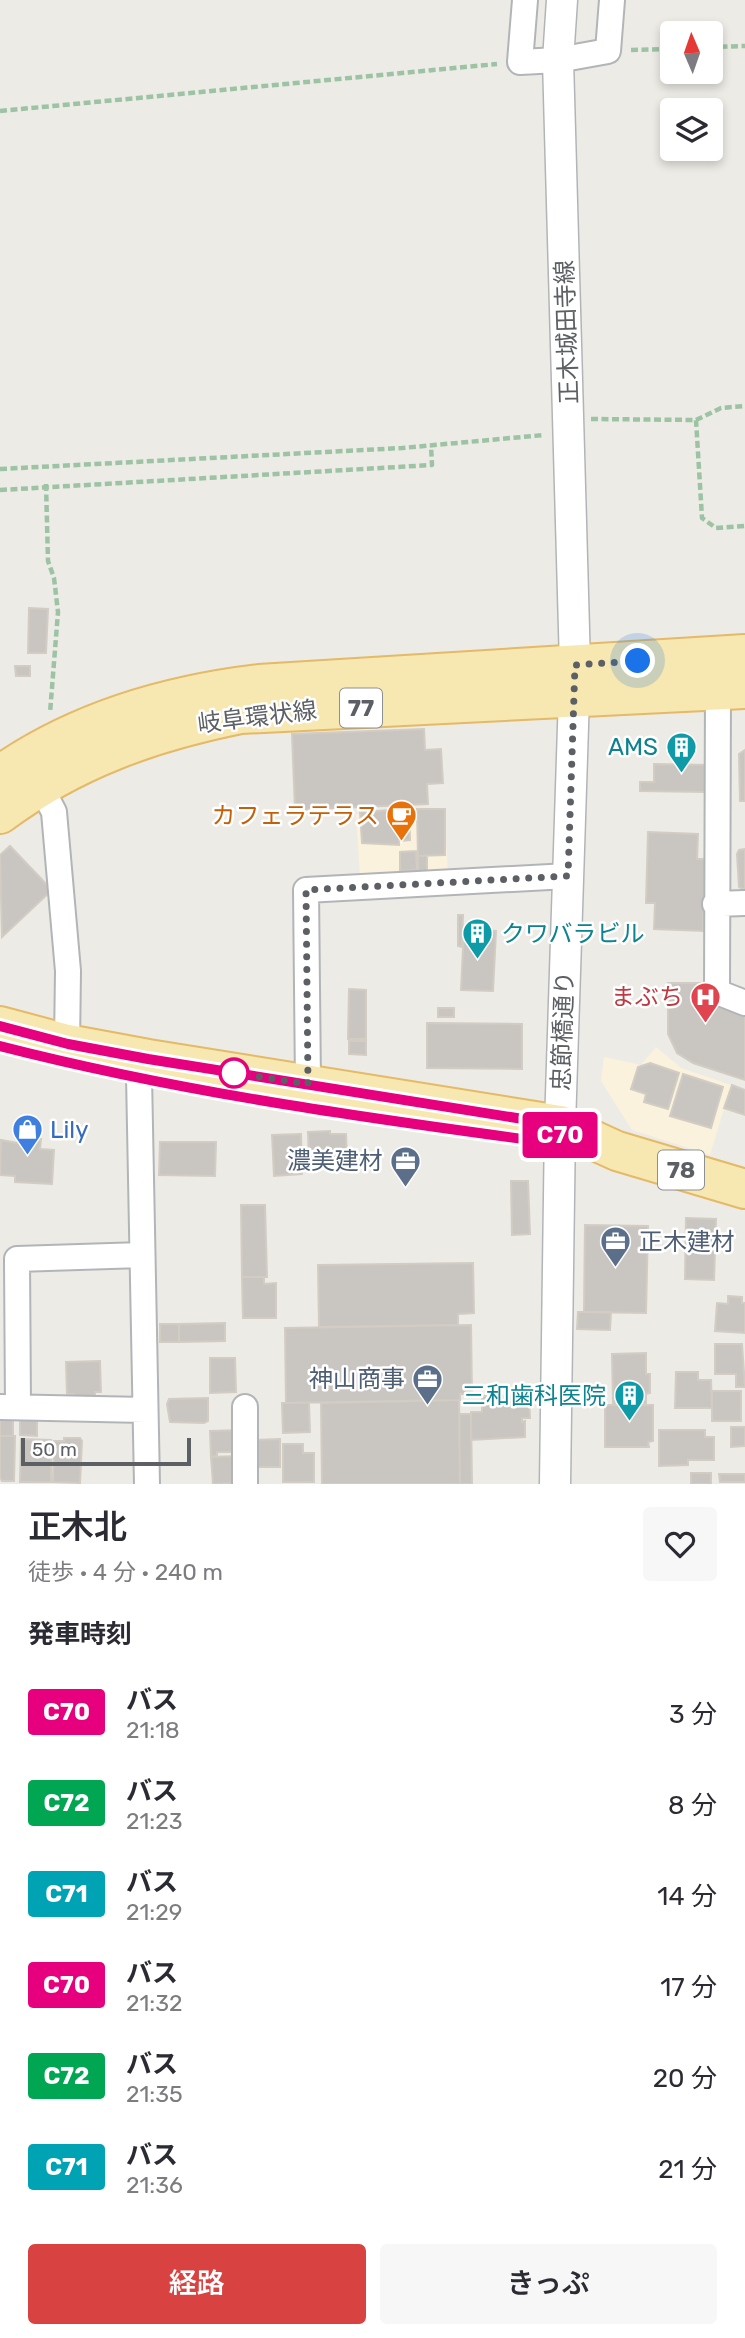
<!DOCTYPE html>
<html lang="ja">
<meta charset="utf-8">
<style>
:root{--surface:#fff;--page:#f7f7f7;--text:#2b2b33;--muted:#7c7c81;--accent:#d84240}
body{margin:0;font-family:Rubik,"Noto Sans JP",sans-serif;background:var(--page);color:var(--text);height:100vh;display:flex;flex-direction:column;font-size:26px;white-space:nowrap}
*{box-sizing:border-box;margin:0}
p{font-size:23px;color:var(--muted)}
.icon{flex:none;width:38px;height:38px;fill:none;stroke:currentColor;stroke-width:2;stroke-linecap:round;stroke-linejoin:round}
.map{position:relative;height:1484px;overflow:hidden}
.drawer{display:flex;flex-direction:column;background:var(--surface);flex:1}
.drawer>*{flex:none}
.badge{padding:0 14px;border-radius:5px;font-size:24px;line-height:46px}
.needle{width:46px;rotate:358deg}
.fabs{position:absolute;left:660px;top:21px;display:grid;gap:14px}
.fabs a{display:grid;place-items:center;width:63px;height:63px;border-radius:7px;background:var(--surface);box-shadow:0 4px 10px #0003;font-size:35px}
.scale{position:absolute;left:21px;bottom:18px;width:170px;box-sizing:border-box;padding-left:7px;border:4px solid #5c6064;border-top:0;font-size:19px;line-height:24px;white-space:nowrap;color:#5c6064;-webkit-text-stroke:5px #fff;paint-order:stroke}
.you{position:absolute;width:35px;height:35px;margin:-18px;border:5px solid #fff;border-radius:50%;background:#1a73e8;box-shadow:0 0 0 10px #1a73e833}
.map>.badge{position:absolute;translate:-50% -50%;box-shadow:0 0 0 4px #fff}
h2{padding:0 28px;font-size:26px;line-height:63px}
.round{display:grid;place-items:center;flex:none;width:74px;height:74px;border-radius:7px;background:var(--page)}
.head{display:flex;align-items:center;justify-content:space-between;height:119px;padding:0 28px}
h1{font-size:33px;font-weight:600;line-height:52px}
.action{display:flex;gap:14px;margin-top:auto;padding:14px 28px}
.action a{flex:1;height:80px;border-radius:7px;background:var(--accent);color:#fff;font-size:28px;font-weight:600;line-height:80px;text-align:center}
.action a+a{background:var(--page);color:var(--text)}
ul{padding:0;list-style:none}
li{display:flex;align-items:center;gap:21px;height:91px;padding:0 28px}
li div{flex:1}
li b{display:block;font-size:26px}
li em{font-style:normal}
li .badge{min-width:77px;font-weight:700;text-align:center}
.map>svg:first-child{display:block}
</style>
<div class="map">
<svg width="745" height="1484" viewBox="0 0 745 1484">
<rect width="100%" height="100%" fill="#edebe5"/>
<path fill="#faf2dd" d="M444 811 448 872 360 877 356 814Z
M656 1047 681 1068 731 1085 710 1155 632 1130 601 1081 604 1057 641 1065Z"/>
<path fill="#c9c6c2" stroke="#d2ccc3" stroke-width="2" d="M29 608 48 609 46 653H28Z
M15 666H30V676H16Z
M424 729 425 750 441 749 443 783 427 784 428 804 295 810 292 734Z
M745 750V801H740L739 754Z
M654 764 708 765 707 792 640 791V782H654Z
M409 809 410 840 399 841V845L362 843 360 812Z
M417 809H445V855L418 856Z
M648 832 698 834 697 859H705L703 931 654 929 655 903H646Z
M10 846 52 890 2 937 0 855Z
M745 849V889H742L739 887 737 854 739 850Z
M416 851 417 870 400 871V852Z
M418 856H427V872L418 871Z
M458 915H463L462 947 458 946Z
M464 929 496 931 493 991 461 990Z
M668 983H705L704 1002 745 1015V1080L693 1063 677 1053 668 1034Z
M349 989 366 990V1039H348Z
M438 1008H454V1017H438Z
M427 1023 522 1024V1069L427 1068Z
M349 1041H366V1055L349 1054Z
M650 1063 679 1073 668 1109 644 1102 646 1094 631 1089 638 1067Z
M683 1074 723 1087 711 1128 670 1116Z
M732 1085 745 1090V1115L724 1108Z
M330 1131V1134H346L347 1158 309 1160 308 1132Z
M301 1134 302 1174 274 1176 272 1135Z
M35 1139H41L40 1149 54 1150 52 1184 15 1182V1176L0 1175 1 1140 34 1146Z
M160 1142H216L215 1176 159 1175Z
M511 1181H528L530 1234 512 1235Z
M241 1205H265L267 1277H242Z
M686 1218 716 1219 714 1280 685 1279Z
M585 1225 648 1226 646 1313 584 1312Z
M473 1263 474 1313 458 1314V1325L319 1327 318 1265Z
M242 1277H264V1284L276 1283V1318H243Z
M728 1296 742 1297V1303H745V1333L715 1331 717 1303 728 1304Z
M578 1312H611L610 1330 577 1329Z
M225 1323V1341L179 1342V1324Z
M160 1324H179V1342H160Z
M471 1325 472 1394H460V1400L286 1403 285 1328Z
M715 1344H742L745 1387H736V1374H715Z
M646 1353V1374H650V1393L646 1394V1404H613L612 1354Z
M210 1358H235L236 1392 210 1393Z
M100 1361 101 1392H95V1397H74V1394H67L66 1362Z
M676 1372H698V1380H711L712 1408H675Z
M712 1391H741V1421H712Z
M529 1395 530 1418H522V1422L525 1421V1437L471 1440V1412H482V1396Z
M208 1398V1421L204 1423 170 1422 167 1404 169 1399Z
M459 1400 460 1484H322L321 1403Z
M282 1403H309L310 1432 283 1433Z
M605 1405H653V1441L648 1442 649 1447H605Z
M459 1414H471L472 1484H460Z
M0 1420H13V1436H0Z
M20 1420H37V1436L20 1435Z
M731 1427H745V1446L731 1447Z
M240 1430V1452H217V1456L211 1457 210 1431Z
M659 1430H705V1437H714V1460H688V1465L659 1466Z
M0 1436H15L14 1481H2L0 1477Z
M64 1438H80L82 1441 80 1483 53 1482 54 1441H64Z
M21 1439 51 1440V1482H20Z
M280 1439V1467H254V1440Z
M283 1444H303V1453H314V1482H283Z
M240 1456V1483L213 1484 211 1457Z
M691 1473H711V1484H691Z
M719 1474H745V1482H720Z"/>
<g fill="none" stroke-linecap="round" stroke-linejoin="round">
<defs>
<path id="minor" d="M525 0 520 62 558 60 608 51 612 0
M718 690 717 992 745 1003
M41 787 54 812 68 971 67 1044
M715 904 745 903
M139 1076 147 1484
M308 1084 306 890 568 876
M0 1407 145 1410
M18 1407 17 1259 142 1255
M245 1407V1484"/>
<path id="tertiary" d="M555 1484 560 1125 575 665 558 60 562 0"/>
<path id="primary" d="M0 775C77 721 166 695 259 684L745 654
M0 814C74 759 152 732 241 714L745 689
M0 1026 67 1044 148 1059 560 1125 617 1151 745 1189"/>
</defs>
<use href="#minor" stroke="#b2b5b8" stroke-width="28"/>
<use href="#tertiary" stroke="#b2b5b8" stroke-width="33"/>
<use href="#primary" stroke="#e4b967" stroke-width="42"/>
<path stroke="#9dc3a5" stroke-width="4.5" stroke-dasharray="7 3.5" stroke-linecap="butt" d="M710 47 745 46
M631 50 672 49
M0 111 497 64
M591 419 696 420 721 408 745 406
M696 420 702 518 716 528 745 526
M0 469 402 448 544 435
M46 484 48 561 54 578 58 612 50 713
M0 490 432 465 431 446"/>
<use href="#minor" stroke="#fff" stroke-width="24"/>
<use href="#tertiary" stroke="#fff" stroke-width="30"/>
<use href="#primary" stroke="#f7e7b0" stroke-width="38"/>
</g>
<g fill="none" stroke-linecap="round" stroke-linejoin="round">
<defs>
<path id="line" d="M0 1026 68 1044 148 1059 560 1125V1144C373 1119 183 1093 0 1046"/>
</defs>
<use href="#line" stroke="#fff" stroke-width="16"/>
<use href="#line" stroke="#e6007e" stroke-width="10"/>
<path stroke="#5c6064" stroke-width="7" stroke-dasharray="0 12.6" d="M234 1073 228 1072 308 1084 306 890 568 876 575 665 638 661"/>
</g>
<defs>
<symbol id="building-pin" viewBox="-11 -11 22 30"><path d="M0 17L-7.5 6A9.5 9.5 0 1 1 7.5 6Z" fill="#0f9aa8" stroke="#fff"/><path d="M-4-6H4V6H1V3H-1V6H-4ZM-2.5-4.3h1.7v1.8h-1.7ZM.8-4.3h1.7v1.8H.8ZM-2.5-1h1.7V.8h-1.7ZM.8-1h1.7V.8H.8Z" fill="#fff"/></symbol>
<symbol id="cafe-pin" viewBox="-11 -11 22 30"><path d="M0 17L-7.5 6A9.5 9.5 0 1 1 7.5 6Z" fill="#e8710a" stroke="#fff"/><path d="M-5.5-4.5H6V0H3Q3 3.5 0 3.5H-2.5Q-5.5 3.5-5.5 0ZM3-3.2v2h1.7v-2ZM-6 4.5H4V6H-6Z" fill="#fff"/></symbol>
<symbol id="hospital-pin" viewBox="-11 -11 22 30"><path d="M0 17L-7.5 6A9.5 9.5 0 1 1 7.5 6Z" fill="#e0444e" stroke="#fff"/><path d="M-5-5h3v3.5h4V-5h3V5h-3V1.5h-4V5h-3Z" fill="#fff"/></symbol>
<symbol id="shop-pin" viewBox="-11 -11 22 30"><path d="M0 17L-7.5 6A9.5 9.5 0 1 1 7.5 6Z" fill="#3f7fe0" stroke="#fff"/><path d="M-5-2.5h2.3a2.7 3.5 0 0 1 5.4 0H5L5.5 6h-11ZM-1.5-2.5h3a1.5 2.3 0 0 0-3 0Z" fill="#fff"/></symbol>
<symbol id="office-pin" viewBox="-11 -11 22 30"><path d="M0 17L-7.5 6A9.5 9.5 0 1 1 7.5 6Z" fill="#5c6f8a" stroke="#fff"/><path d="M-6-3h4V-5.5h4V-3h4V5H-6ZM-1-4.5V-3h2v-1.5ZM-6 0V1H6V0Z" fill="#fff"/></symbol>
</defs>
<g fill-rule="evenodd">
<use href="#building-pin" x="664" y="730" width="35" height="47"/>
<use href="#cafe-pin" x="384" y="798" width="35" height="47"/>
<use href="#building-pin" x="460" y="916" width="35" height="47"/>
<use href="#hospital-pin" x="688" y="980" width="35" height="47"/>
<use href="#shop-pin" x="10" y="1112" width="35" height="47"/>
<use href="#office-pin" x="388" y="1144" width="35" height="47"/>
<use href="#office-pin" x="598" y="1224" width="35" height="47"/>
<use href="#office-pin" x="410" y="1362" width="35" height="47"/>
<use href="#building-pin" x="612" y="1378" width="35" height="47"/>
</g>
<circle fill="#fff" stroke="#e6007e" stroke-width="3.5" cx="234" cy="1073" r="14"/>
<g text-anchor="middle" dominant-baseline="central" stroke-width="5" stroke-linejoin="round" paint-order="stroke">
<g fill="#fff" stroke="#8d9092" stroke-width="2">
<rect x="340" y="688.5" width="42" height="39" rx="5"/>
<rect x="658" y="1150.5" width="46" height="39" rx="5"/>
</g>
<g font-size="23" font-weight="bold" fill="#5c6064">
<text x="361" y="708">77</text>
<text x="681" y="1170">78</text>
</g>
<g font-size="24" fill="#5c6064" stroke="#fff">
<text transform="translate(567 332) rotate(-92)">正木城田寺線</text>
<text transform="translate(257 717) rotate(-7)">岐阜環状線</text>
<text transform="translate(563 1031) rotate(-88)">忠節橋通り</text>
</g>
<g font-size="24" fill="#0d838f" stroke="#fff" text-anchor="end">
<text x="658" y="747">AMS</text>
<text x="501" y="934" text-anchor="start">クワバラビル</text>
<text x="606" y="1396">三和歯科医院</text>
</g>
<g font-size="24" fill="#c56008" stroke="#fff" text-anchor="end">
<text x="379" y="816">カフェラテラス</text>
</g>
<g font-size="24" fill="#be3a42" stroke="#fff" text-anchor="end">
<text x="683" y="997">まぶち</text>
</g>
<g font-size="24" fill="#366cbe" stroke="#fff" text-anchor="start">
<text x="50" y="1130">Lily</text>
</g>
<g font-size="24" fill="#4e5e75" stroke="#fff" text-anchor="end">
<text x="383" y="1161">濃美建材</text>
<text x="639" y="1242" text-anchor="start">正木建材</text>
<text x="405" y="1379">神山商事</text>
</g>
</g>
</svg>
<div class="fabs">
<a><svg class="needle" viewBox="-14 -14 28 28"><path d="M0-13l5 13h-10z" fill="#e53935"/><path d="M0 13l5-13h-10z" fill="#7c7c81"/></svg></a>
<a><svg class="icon" aria-label="layers" viewBox="0 0 24 24"><path d="M12 4l9 5-9 5-9-5zM3 14l9 5 9-5"/></svg></a>
</div>
<div class="scale">50 m</div>
<div class="you" style="left:638px;top:661px"></div>
<b class="badge" style="left:560px;top:1135px;background:#e6007e;color:#fff">C70</b>
</div>
<section class="drawer">
<div class="head"><div><h1>正木北</h1><p>徒歩 · 4 分 · 240 m</p></div><a class="round"><svg class="icon" aria-label="heart" viewBox="0 0 24 24"><path d="M12 20l-8-8c-3-5 5-10 8-4 3-6 11-1 8 4z"/></svg></a></div>
<h2>発車時刻</h2>
<ul>
<li><span class="badge" style="background:#e6007e;color:#fff">C70</span><div><b>バス</b><p>21:18</p></div><em>3 分</em></li>
<li><span class="badge" style="background:#00a651;color:#fff">C72</span><div><b>バス</b><p>21:23</p></div><em>8 分</em></li>
<li><span class="badge" style="background:#00a3b4;color:#fff">C71</span><div><b>バス</b><p>21:29</p></div><em>14 分</em></li>
<li><span class="badge" style="background:#e6007e;color:#fff">C70</span><div><b>バス</b><p>21:32</p></div><em>17 分</em></li>
<li><span class="badge" style="background:#00a651;color:#fff">C72</span><div><b>バス</b><p>21:35</p></div><em>20 分</em></li>
<li><span class="badge" style="background:#00a3b4;color:#fff">C71</span><div><b>バス</b><p>21:36</p></div><em>21 分</em></li>
</ul>
<div class="action"><a>経路</a><a>きっぷ</a></div>
</section>
